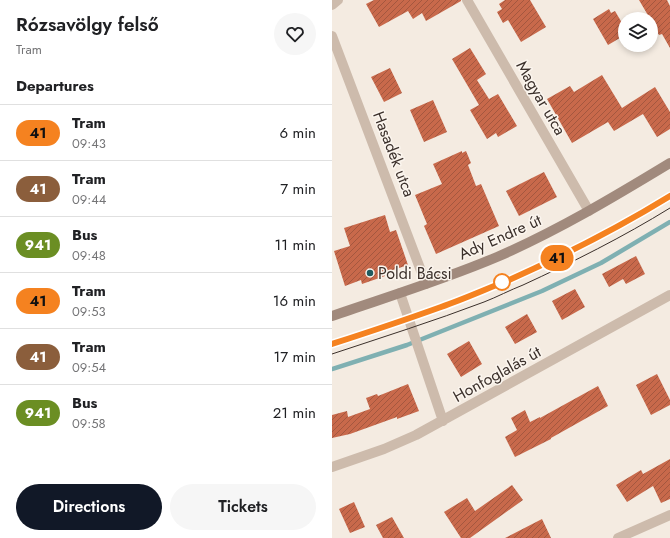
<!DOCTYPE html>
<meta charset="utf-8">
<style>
:root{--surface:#fff;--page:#f6f6f6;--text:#202124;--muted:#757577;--line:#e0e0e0;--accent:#111827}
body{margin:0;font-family:Jost,sans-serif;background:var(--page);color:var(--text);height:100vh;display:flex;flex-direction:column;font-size:15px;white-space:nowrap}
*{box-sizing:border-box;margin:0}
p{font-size:13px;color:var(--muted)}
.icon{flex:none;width:22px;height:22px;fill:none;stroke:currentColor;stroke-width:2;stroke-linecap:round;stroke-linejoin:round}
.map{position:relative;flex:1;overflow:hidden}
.sheet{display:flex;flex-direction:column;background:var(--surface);width:332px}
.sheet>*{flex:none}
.badge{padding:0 8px;border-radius:13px;font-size:14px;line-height:26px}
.buttons{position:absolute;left:286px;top:12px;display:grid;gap:8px}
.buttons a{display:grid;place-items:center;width:40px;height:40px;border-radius:50%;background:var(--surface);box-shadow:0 2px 6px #0003;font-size:20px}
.map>.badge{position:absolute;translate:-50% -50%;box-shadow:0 0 0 2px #fff}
h2{padding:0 16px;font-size:15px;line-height:36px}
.round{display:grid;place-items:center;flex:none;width:42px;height:42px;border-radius:21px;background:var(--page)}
.overview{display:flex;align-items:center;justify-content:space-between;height:68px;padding:0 16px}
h1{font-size:19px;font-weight:600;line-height:30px}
.cta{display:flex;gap:8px;margin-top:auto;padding:8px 16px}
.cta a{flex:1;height:46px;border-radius:24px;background:var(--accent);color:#fff;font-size:16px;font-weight:600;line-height:46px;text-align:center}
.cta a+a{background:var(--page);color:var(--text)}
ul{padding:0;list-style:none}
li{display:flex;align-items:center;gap:12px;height:56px;padding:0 16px;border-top:1px solid var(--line)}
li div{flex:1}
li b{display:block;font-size:15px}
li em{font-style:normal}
li .badge{min-width:44px;font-weight:700;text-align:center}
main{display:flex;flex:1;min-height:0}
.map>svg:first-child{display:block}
</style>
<main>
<section class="sheet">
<div class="overview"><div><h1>Rózsavölgy felső</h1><p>Tram</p></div><a class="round"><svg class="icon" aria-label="heart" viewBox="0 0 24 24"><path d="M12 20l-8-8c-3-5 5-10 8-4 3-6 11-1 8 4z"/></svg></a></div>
<h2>Departures</h2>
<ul>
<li><span class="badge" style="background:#f58220;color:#111">41</span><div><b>Tram</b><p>09:43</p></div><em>6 min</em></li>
<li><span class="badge" style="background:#8b5e3c;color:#fff">41</span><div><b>Tram</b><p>09:44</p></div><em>7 min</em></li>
<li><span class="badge" style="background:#6b8e23;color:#fff">941</span><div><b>Bus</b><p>09:48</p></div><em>11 min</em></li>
<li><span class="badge" style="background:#f58220;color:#111">41</span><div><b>Tram</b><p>09:53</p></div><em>16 min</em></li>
<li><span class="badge" style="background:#8b5e3c;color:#fff">41</span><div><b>Tram</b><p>09:54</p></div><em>17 min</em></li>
<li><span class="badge" style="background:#6b8e23;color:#fff">941</span><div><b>Bus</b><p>09:58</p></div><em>21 min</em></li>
</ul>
<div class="cta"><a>Directions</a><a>Tickets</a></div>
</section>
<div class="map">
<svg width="338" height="538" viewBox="0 0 338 538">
<defs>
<pattern id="building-hatch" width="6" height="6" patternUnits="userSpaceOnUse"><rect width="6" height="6" fill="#c8694b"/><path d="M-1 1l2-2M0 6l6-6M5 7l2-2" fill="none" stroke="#a4573f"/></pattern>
</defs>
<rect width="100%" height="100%" fill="#f4ebe1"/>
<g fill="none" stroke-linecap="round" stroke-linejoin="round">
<path stroke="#7fb0b2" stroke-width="4.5" d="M0 369 75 345 210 291 269 263 338 222"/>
</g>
<path fill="url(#building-hatch)" d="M42 0H129V1L94 21 90 13 81 19 76 11 47 27 34 4Z
M173 0H198L214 27 189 42 176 20 171 23 165 12 170 9 167 4Z
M307 0H335L338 6V48L330 34 327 35 319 21V19L317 17Z
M277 9 279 13 283 11 293 28V35L276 45 261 19Z
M138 48 154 74 145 80 157 99 166 94 185 126 166 137 164 133 155 139 138 110 147 105 120 59Z
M58 68 70 93 52 102 39 77Z
M270 75 290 108 323 87 338 112V129L325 137 311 114 282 131 276 122 240 143 215 99 238 86 242 92Z
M101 100 115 132 92 142 78 110Z
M130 151V153L134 151 139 163 136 165 144 186 149 184 167 226 104 254 92 226 95 224 83 195 110 184 101 164Z
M212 172 225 197 187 216 174 191Z
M53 215 58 232 64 230 76 265 52 273 53 276 30 284 29 280 13 286 2 251 18 246 12 228Z
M304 256 313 274 294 284 291 279 277 287 270 274Z
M243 289 253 307 230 320 220 301Z
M195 314 205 332 183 344 173 327Z
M137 341 150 364 129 377 115 354Z
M325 374 338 400V405L319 415 304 385Z
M76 384 87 411 65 419V417L18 434 0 438V415L15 411 16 417 38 409 34 398 45 394 46 396Z
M266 386 276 406 219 438V439L183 457 173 437 185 430 179 418 193 410 198 422 208 417V418Z
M338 459V499L329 503 321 486 295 502 284 485 309 470 311 474Z
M180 485 191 500 138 538H129L112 512 135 498 143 511Z
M22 502 33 527 18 533 7 509Z
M60 517 72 538H51L44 525Z
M210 519 219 538H173Z"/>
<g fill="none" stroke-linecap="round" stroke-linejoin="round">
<path stroke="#cdbbac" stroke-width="10" d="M135 0 257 211
M0 5 6 0
M0 36 94 284
M68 293 111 421
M0 467 52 449 84 435 338 295
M286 538 338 515"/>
<path stroke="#a18a7d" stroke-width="10" d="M0 316C55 297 111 280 165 257 225 231 282 197 338 163"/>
<path stroke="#3b302b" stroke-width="1" d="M0 344C37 332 75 320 112 306 161 287 210 267 256 243 284 229 311 212 338 196
M0 354C51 337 102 321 152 302 165 297 178 290 191 285 241 262 291 237 338 208"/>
</g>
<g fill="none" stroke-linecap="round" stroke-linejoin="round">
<defs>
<path id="line" d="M0 344C37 332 73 320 109 307 132 299 154 289 177 280 233 255 286 228 338 196"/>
</defs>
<use href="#line" stroke="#fff" stroke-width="9"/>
<use href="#line" stroke="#f58220" stroke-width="6"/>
</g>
<circle fill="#1f5a5e" stroke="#fbf5ee" stroke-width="1.5" cx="38" cy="273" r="4"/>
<circle fill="#fff" stroke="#f58220" stroke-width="2" cx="170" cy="282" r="8"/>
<g text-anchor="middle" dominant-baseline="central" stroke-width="3" stroke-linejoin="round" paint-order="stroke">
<g font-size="16" fill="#3b302b" stroke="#fbf5ee">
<text transform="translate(209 98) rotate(60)">Magyar utca</text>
<text transform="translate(62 154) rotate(69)">Hasadék utca</text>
<text transform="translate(168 237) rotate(-24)">Ady Endre út</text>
<text transform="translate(165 374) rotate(-29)">Honfoglalás út</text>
</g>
<g font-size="16" fill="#3b302b" stroke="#fbf5ee" text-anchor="start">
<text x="46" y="273">Poldi Bácsi</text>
</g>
</g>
</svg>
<div class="buttons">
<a><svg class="icon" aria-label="layers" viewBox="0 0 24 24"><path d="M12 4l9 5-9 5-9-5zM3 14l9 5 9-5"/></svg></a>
</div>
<b class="badge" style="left:225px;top:258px;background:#f58220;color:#111">41</b>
</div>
</main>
